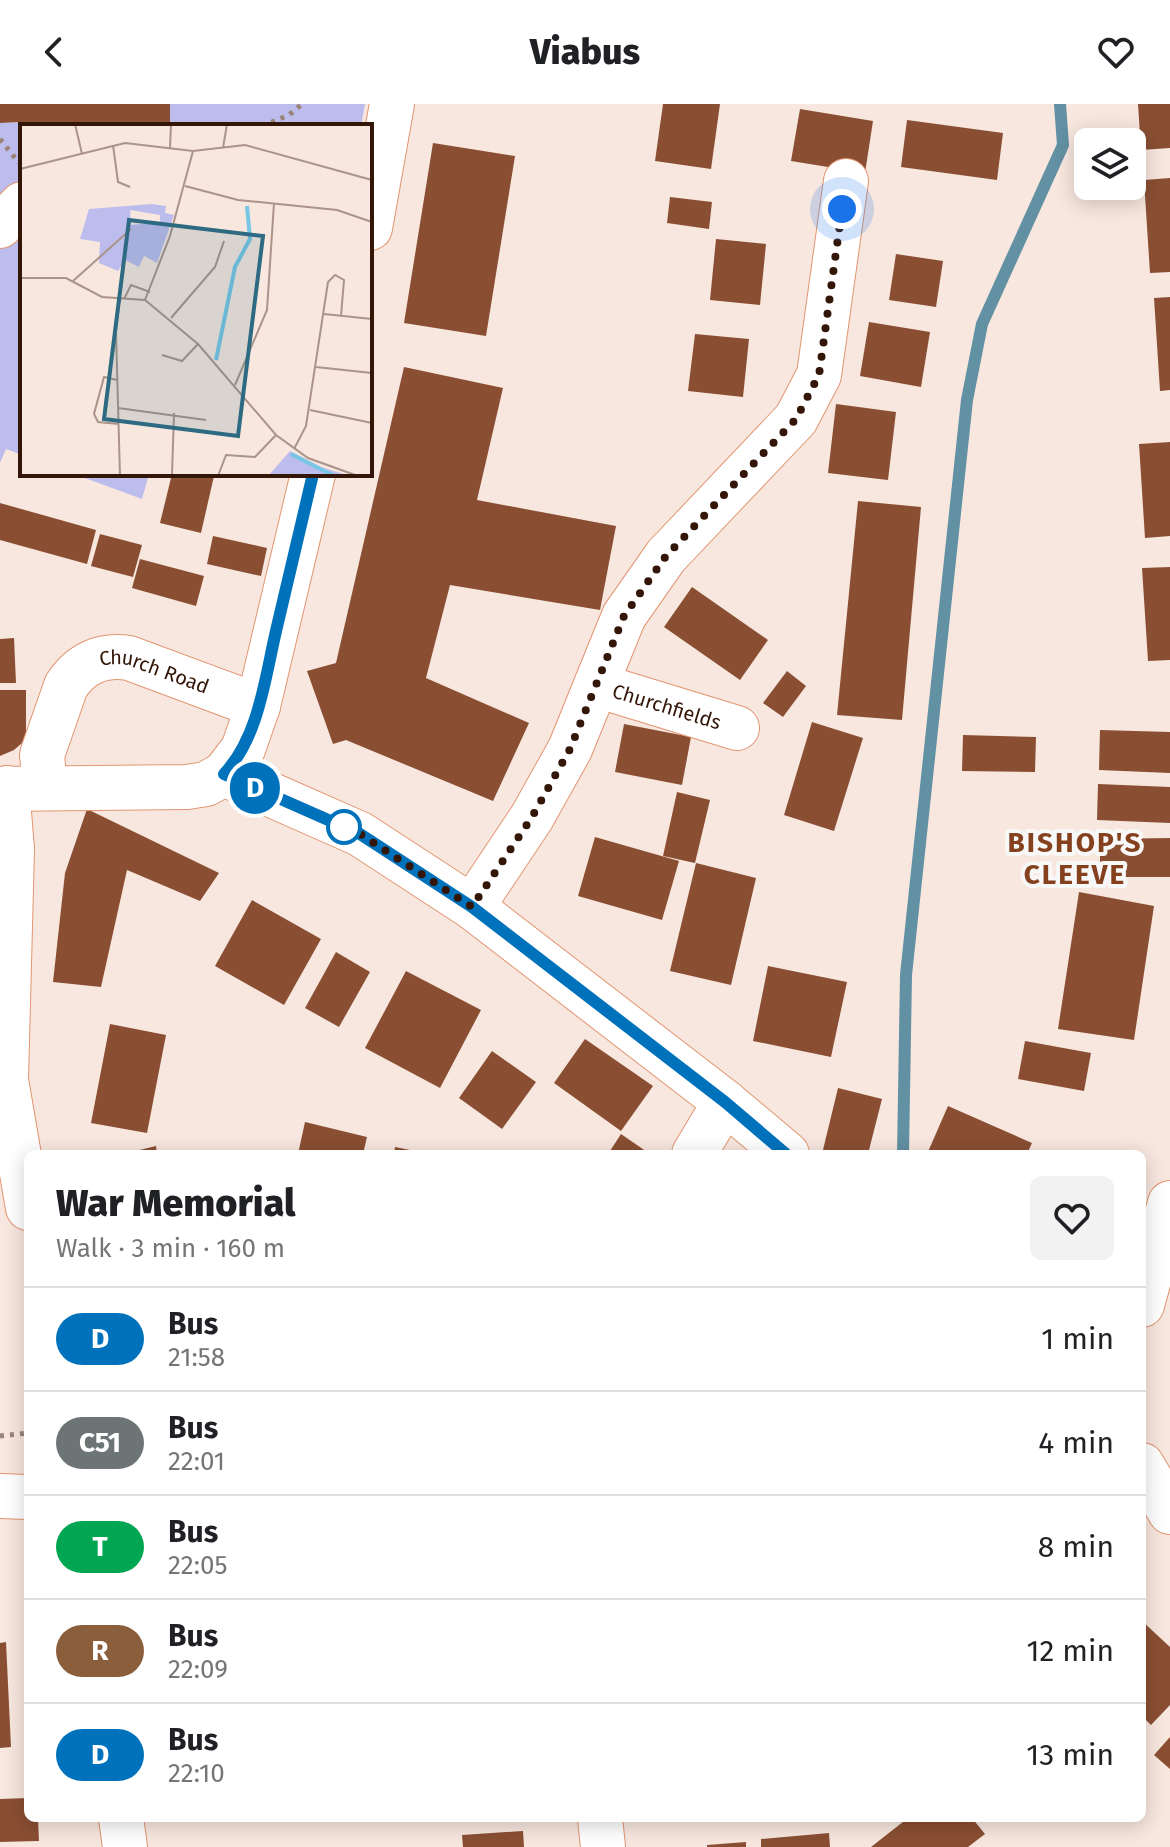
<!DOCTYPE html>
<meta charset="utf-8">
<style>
:root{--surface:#fff;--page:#f2f2f2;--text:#202124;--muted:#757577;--line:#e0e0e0}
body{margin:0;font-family:"Fira Sans",sans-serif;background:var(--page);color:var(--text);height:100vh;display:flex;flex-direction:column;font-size:30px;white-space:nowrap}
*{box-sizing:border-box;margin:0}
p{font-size:26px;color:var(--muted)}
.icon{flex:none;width:44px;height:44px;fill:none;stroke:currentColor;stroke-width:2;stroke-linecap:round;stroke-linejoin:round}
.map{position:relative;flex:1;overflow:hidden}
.sheet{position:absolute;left:24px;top:1046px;width:1122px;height:672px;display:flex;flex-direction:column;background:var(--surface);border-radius:12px;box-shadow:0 4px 20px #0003}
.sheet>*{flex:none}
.badge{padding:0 16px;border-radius:26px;font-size:28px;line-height:52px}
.buttons{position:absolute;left:1074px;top:24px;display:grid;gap:16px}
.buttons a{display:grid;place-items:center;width:72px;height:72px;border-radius:12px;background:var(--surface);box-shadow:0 4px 20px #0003;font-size:40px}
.you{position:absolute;width:40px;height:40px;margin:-20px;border:6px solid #fff;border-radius:50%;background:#1a73e8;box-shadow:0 0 0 12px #1a73e833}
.map>.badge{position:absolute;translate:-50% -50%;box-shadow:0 0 0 4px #fff}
.round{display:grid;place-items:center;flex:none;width:84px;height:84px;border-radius:12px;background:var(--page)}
.head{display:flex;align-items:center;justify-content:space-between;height:136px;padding:0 32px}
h1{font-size:38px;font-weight:800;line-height:60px}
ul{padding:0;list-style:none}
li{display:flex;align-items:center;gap:24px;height:104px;padding:0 32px;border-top:2px solid var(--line)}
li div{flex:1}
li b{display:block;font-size:30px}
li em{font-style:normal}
li .badge{min-width:88px;font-weight:700;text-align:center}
header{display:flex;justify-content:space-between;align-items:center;height:104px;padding:0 32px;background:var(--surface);font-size:36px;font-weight:800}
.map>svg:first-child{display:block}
</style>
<header><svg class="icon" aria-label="back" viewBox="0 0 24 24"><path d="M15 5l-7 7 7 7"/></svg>Viabus<svg class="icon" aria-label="heart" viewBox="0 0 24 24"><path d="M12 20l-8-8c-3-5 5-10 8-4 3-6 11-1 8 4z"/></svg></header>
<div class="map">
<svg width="1170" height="1743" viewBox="0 0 1170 1743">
<rect width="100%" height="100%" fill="#f8e7df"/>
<path fill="#bdbded" d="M170 0H365L361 22H170Z
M20 18 22 44V351L6 345 0 359V19Z
M74 370H149L142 395Z"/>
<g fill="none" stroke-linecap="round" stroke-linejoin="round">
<path stroke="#6291a3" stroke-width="12" d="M903 1050 906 871 967 296 982 220 1063 41 1060 0"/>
</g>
<path fill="#8a4f33" d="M0 0H170V22H20V18L0 19Z
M663 0H720L711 65 655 57Z
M1138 0H1170V44L1141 46Z
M800 5 873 17 865 69 791 57Z
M907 16 1003 29 997 76 901 63Z
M433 39 515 52 486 232 404 219Z
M1170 74V168L1150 169 1144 76Z
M670 93 712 98 709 125 667 119Z
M716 135 766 140 760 201 710 196Z
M896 150 943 157 936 203 889 196Z
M1170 193V286L1160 287 1154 194Z
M869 218 930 228 921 283 860 272Z
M695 230 749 235 743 293 688 287Z
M404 263 503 284 477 396 616 422 600 506 450 481 426 574 529 619 493 697 346 636 333 640 307 567 336 559Z
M836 300 896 308 888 376 828 369Z
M1170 338V432L1145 434 1139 340Z
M172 370 214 372 201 429 160 419Z
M858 397 921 403 902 616 837 611Z
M0 399 96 426 87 460 0 436Z
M100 430 142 441 133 473 91 462Z
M213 432 267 444 261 472 207 460Z
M140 455 204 472 196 502 132 484Z
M1170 463V556L1148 557 1142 464Z
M692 483 768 536 740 576 664 523Z
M14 534 16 579H0V535Z
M787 567 806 582 783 613 763 599Z
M0 586H26V629L22 639 14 646 0 652Z
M812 618 863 634 834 727 784 711Z
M624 620 691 633 682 681 615 668Z
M1100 626 1170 628V669L1099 666Z
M963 631 1036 633 1035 668 962 667Z
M1098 680 1170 683V719L1097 716Z
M677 688 710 696 695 759 663 752Z
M87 705 219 769 200 797 127 766 101 883 53 878 65 769Z
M595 733 679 757 662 816 578 792Z
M1170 734V773H1100V735Z
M696 759 756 774 731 881 670 867Z
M1079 788 1154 802 1134 936 1058 925Z
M252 796 321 835 284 901 215 862Z
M336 848 370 868 339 923 305 904Z
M768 862 847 878 831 953 753 937Z
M406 867 481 906 440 984 365 944Z
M110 920 166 931 147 1029 91 1019Z
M585 935 653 982 621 1027 554 979Z
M1025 937 1091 949 1084 987 1018 975Z
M492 947 536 978 502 1025 459 994Z
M838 984 882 995 868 1050H822Z
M948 1002 1032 1039 1027 1050H927Z
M305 1018 367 1033 363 1050H298Z
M621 1030 650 1050H615L610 1047Z
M156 1042 157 1050H127V1049Z
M395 1043 425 1049V1050H394Z
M1142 1517 1170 1543V1601L1151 1621 1142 1612Z
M6 1538 11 1643 0 1644V1539Z
M1170 1633V1665L1154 1651Z
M28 1694V1714H38L39 1737 0 1738V1695Z
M908 1714H972L985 1730 968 1743H871Z
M523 1727 524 1743H463L462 1731Z
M829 1729 830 1743H761V1735Z
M746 1738V1743H707V1741Z"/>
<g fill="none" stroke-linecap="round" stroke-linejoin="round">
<defs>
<g id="street">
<path d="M0 122 22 100"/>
<path d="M370 124 392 0"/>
<path id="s1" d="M596 581 737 624"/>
<path d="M224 670 360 730 472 803 725 998 787 1050"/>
<path id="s2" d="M45 683 42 651 66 582C81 559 102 550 129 554L258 602"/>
<path d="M7 684 12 745 6 976 28 1104"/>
<path d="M0 685 187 683 206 680 224 670 243 645 258 602 313 370"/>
<path d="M472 803 532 713 570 645 624 512 666 452 796 315 819 271 846 77"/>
<path d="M694 1050 725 998"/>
<path d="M1142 1201 1170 1099"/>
<path d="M1142 1361 1170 1408"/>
<path d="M0 1392 28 1393"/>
<path d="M121 1714 125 1743"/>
<path d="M600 1714 603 1743"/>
</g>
</defs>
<use href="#street" stroke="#e29571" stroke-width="46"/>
<path stroke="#9a8378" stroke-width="5" stroke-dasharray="4 6" stroke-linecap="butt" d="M262 22 289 11 302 0
M0 35 19 59
M0 1332 28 1329"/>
<use href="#street" stroke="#fff" stroke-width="44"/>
</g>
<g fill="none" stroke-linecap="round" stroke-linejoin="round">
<defs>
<path id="line" d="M313 370C301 422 288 474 276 527 265 574 259 633 224 670L360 730 472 803 725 998 786 1050"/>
</defs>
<use href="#line" stroke="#fff" stroke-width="18"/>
<use href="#line" stroke="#0072bc" stroke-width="12"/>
<path stroke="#341608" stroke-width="8" stroke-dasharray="0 14.4" d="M344 723 333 718 360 730 472 803 532 713 570 645 624 512 666 452 796 315 819 271 842 105"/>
</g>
<circle fill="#fff" stroke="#0072bc" stroke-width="4" cx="344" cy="723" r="16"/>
<g text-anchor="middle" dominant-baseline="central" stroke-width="8" stroke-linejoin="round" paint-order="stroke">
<g font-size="20" fill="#341608" stroke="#f8f8f8">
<text stroke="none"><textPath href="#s2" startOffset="206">Church Road</textPath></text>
<text stroke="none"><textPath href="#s1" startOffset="74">Churchfields</textPath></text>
</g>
<g font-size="28" font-weight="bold" letter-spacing="2" fill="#85411e" stroke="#f8f8f8">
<text x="1075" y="738">BISHOP'S<tspan x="1075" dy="32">CLEEVE</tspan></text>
</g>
</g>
<g transform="translate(20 20)">
<rect width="352" height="352" fill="#f8e7df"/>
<path d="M132 80 146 82 145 89 154 91 137 139 124 132 119 143 105 136 98 147 79 139 80 118 60 115 69 85ZM110 86 140 91V98L111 101ZM270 327 301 343 330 352H248Z" fill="#bdbded" fill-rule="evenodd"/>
<path fill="none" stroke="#76c6e5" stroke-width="4" d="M196 236 215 143 230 115 227 82M271 330 314 352"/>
<path fill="none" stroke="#aa9389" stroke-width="2" d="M55 0 62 30M93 21 98 58 110 63M150 24 151 0M203 24 207 0M0 45 105 19 173 27 225 21 352 56M165 62 218 76 317 86 352 98M0 154H46L82 173 125 176M53 157 111 105M104 175 111 161 130 168M125 176 178 220 256 311 288 334 338 352M125 176 150 112 173 27M304 190 352 195M151 194 195 143 204 117M142 231 162 237 178 220M296 243 352 249M97 256 84 253 74 290 78 298 99 300M215 261 247 186 254 79M98 284 186 296M290 286 352 299M274 325 286 302 308 158 315 151 324 156 321 192M152 350 154 289M100 352 96 208 100 174M198 352 206 331 235 333 256 311"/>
<path fill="#2e6b82" fill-opacity="0.15" stroke="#2e6b82" stroke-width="4" d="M109 96 243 112 218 312 84 295Z"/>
<rect width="352" height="352" fill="none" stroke="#341608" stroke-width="4"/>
</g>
</svg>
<div class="buttons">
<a><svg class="icon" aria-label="layers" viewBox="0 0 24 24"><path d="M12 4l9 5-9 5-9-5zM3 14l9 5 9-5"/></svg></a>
</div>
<div class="you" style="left:842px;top:105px"></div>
<b class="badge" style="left:255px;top:684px;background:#0072bc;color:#fff">D</b>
<section class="sheet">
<div class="head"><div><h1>War Memorial</h1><p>Walk · 3 min · 160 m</p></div><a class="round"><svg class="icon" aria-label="heart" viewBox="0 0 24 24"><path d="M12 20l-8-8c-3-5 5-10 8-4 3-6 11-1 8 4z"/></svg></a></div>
<ul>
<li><span class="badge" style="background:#0072bc;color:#fff">D</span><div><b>Bus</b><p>21:58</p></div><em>1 min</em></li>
<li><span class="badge" style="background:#6c7476;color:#fff">C51</span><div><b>Bus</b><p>22:01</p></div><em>4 min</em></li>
<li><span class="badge" style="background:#00a651;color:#fff">T</span><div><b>Bus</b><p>22:05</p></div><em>8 min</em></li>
<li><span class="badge" style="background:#8b5e3c;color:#fff">R</span><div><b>Bus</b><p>22:09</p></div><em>12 min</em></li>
<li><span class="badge" style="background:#0072bc;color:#fff">D</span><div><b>Bus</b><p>22:10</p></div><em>13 min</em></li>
</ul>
</section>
</div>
